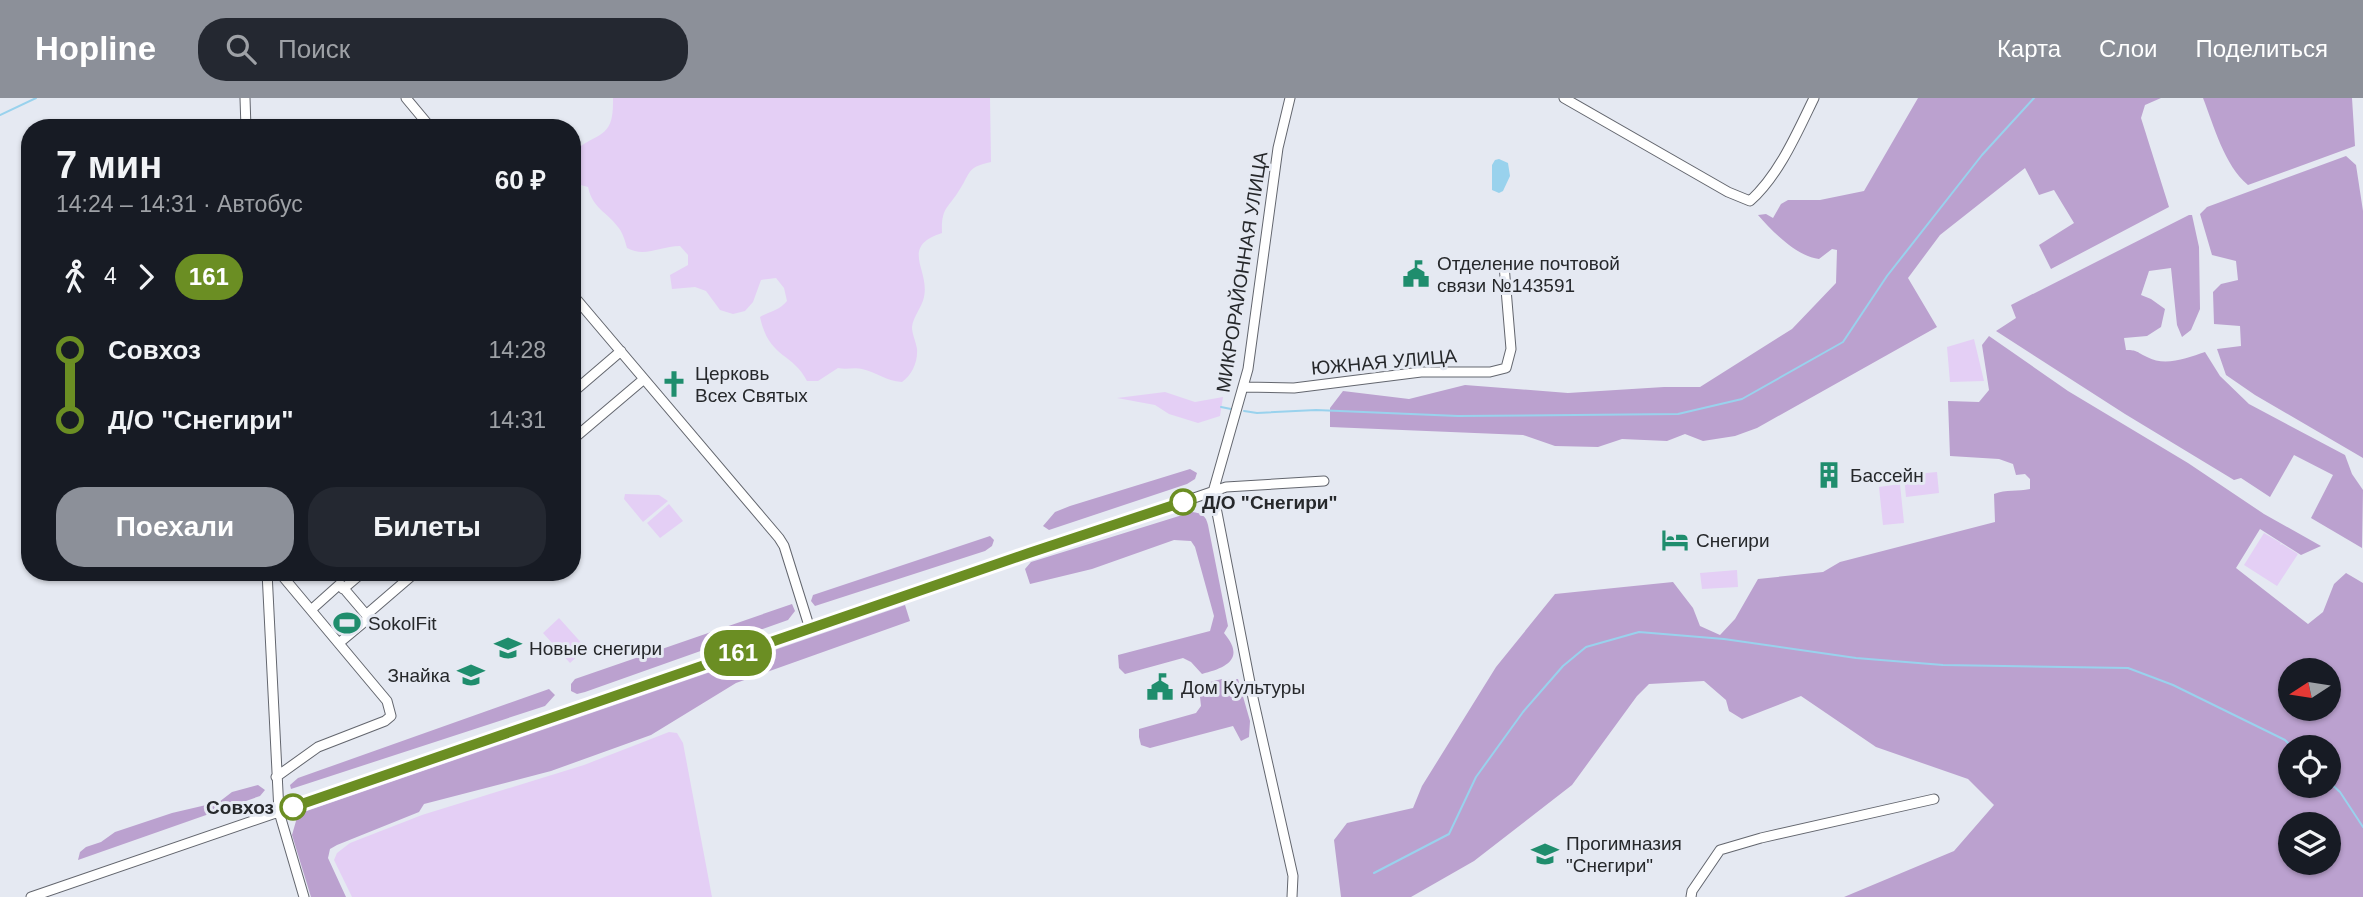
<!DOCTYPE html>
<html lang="ru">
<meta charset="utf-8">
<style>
:root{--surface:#171b24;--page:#242831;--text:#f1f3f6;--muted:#9ea1a6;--accent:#8c9099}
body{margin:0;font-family:Helvetica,sans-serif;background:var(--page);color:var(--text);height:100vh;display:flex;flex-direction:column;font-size:26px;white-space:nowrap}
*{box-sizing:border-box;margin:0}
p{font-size:23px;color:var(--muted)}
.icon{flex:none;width:38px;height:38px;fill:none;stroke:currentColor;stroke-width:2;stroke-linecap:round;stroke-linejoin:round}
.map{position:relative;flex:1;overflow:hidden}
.side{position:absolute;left:21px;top:21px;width:560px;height:462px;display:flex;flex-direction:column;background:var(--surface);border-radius:28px;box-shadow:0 2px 5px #0004}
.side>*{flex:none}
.badge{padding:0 14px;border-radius:23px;font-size:24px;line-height:46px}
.needle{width:46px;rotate:258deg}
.tools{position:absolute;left:2278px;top:560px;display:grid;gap:14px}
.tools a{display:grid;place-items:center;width:63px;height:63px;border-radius:50%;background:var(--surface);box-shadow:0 2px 5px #0004;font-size:35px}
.map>.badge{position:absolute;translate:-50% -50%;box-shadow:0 0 0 4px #fff}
.legs{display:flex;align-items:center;gap:10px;height:77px;padding:0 35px;font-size:23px}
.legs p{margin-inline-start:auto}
.summary{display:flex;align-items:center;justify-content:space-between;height:119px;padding:0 35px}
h1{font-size:38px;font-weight:700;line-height:52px}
.cta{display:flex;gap:14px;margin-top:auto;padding:14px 35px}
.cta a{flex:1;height:80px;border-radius:28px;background:var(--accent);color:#fff;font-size:28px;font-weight:700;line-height:80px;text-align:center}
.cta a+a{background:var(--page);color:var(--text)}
ul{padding:0 35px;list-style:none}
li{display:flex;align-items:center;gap:24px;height:70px;font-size:26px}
li i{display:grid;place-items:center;width:10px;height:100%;margin:0 9px;background:currentColor}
li i::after{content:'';width:18px;height:18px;margin:-9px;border:5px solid;border-radius:50%;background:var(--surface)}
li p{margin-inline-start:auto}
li:first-child i{background:linear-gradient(#0000 50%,currentColor 0)}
li:last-child i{background:linear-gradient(currentColor 50%,#0000 0)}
header{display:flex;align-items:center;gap:42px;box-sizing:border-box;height:98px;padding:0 35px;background:var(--accent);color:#fff}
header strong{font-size:33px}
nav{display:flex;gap:38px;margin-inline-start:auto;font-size:24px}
.search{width:490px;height:63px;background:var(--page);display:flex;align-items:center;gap:18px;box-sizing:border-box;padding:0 24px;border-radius:28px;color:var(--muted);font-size:26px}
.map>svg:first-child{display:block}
</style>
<header>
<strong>Hopline</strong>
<div class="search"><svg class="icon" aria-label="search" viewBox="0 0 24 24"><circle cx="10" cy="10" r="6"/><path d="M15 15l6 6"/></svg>Поиск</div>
<nav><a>Карта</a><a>Слои</a><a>Поделиться</a></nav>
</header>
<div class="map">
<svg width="2363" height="799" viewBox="0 0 2363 799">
<rect width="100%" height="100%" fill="#e5e9f2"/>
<path fill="#e4cff5" d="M613 0H990L991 64C967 69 971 74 960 91 948 111 941 109 942 135 899 149 930 171 924 199 922 209 913 219 912 229 912 236 916 244 917 251 918 264 912 277 902 284 885 283 877 274 862 271 855 269 846 272 838 270L818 283H807C792 254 769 261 760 219 770 213 779 213 787 203L784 190 776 180 761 182 753 204 745 213 733 216 720 212 706 193 695 189 672 191 670 177 688 167V157L680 148C660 148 645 160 627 150 625 143 623 135 618 129 606 113 593 111 588 89L577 86 572 89V55C598 32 614 43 613 0Z
M1974 241 1984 283 1950 284 1947 249Z
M1165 294 1195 304 1223 299 1220 318 1198 325 1169 316 1155 307 1117 300Z
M1937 374 1939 395 1906 399 1904 377Z
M1900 386 1904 425 1883 427 1879 389Z
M625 396 659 397 668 403 643 424 624 401Z
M669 406 683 423 660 440 647 425Z
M2264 435 2281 445 2280 447 2282 446 2298 456 2277 488 2244 467Z
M1737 472 1738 489 1702 491 1700 475Z
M559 520 586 550 570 565 543 535Z
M669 634 677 635 683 645 712 799H352L334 762 337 755 350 745 422 717 584 667Z"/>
<path fill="#bba1cf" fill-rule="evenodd" d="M1918 0H2161L2145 7 2141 20 2169 109 2051 171 2039 147 2074 125 2054 92 2039 97 2025 70 1940 137 1908 180 1937 229 1757 330 1735 338 1703 343 1685 336 1667 343 1622 341 1598 349 1555 348 1523 337 1330 329V310L1343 293 1409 301 1465 287 1568 295 1664 289H1700L1792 231 1836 185 1837 152 1832 151 1819 161C1796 158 1773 134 1758 117L1766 116 1773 120 1781 106 1788 102H1820L1864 93Z
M2203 0H2352L2355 48 2248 87C2224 67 2214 28 2203 0Z
M2346 58 2356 67 2363 113V360L2255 297 2226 277 2217 251 2241 248 2240 228 2214 226 2213 194 2221 186 2238 182 2236 163 2212 157 2200 116 2207 109Z
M2189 117H2192L2199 149 2200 211 2191 232 2182 239 2177 227 2171 170 2149 173 2141 197 2151 201 2165 211 2161 229 2147 238 2124 240 2126 252C2138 252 2136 254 2147 259 2165 269 2187 260 2205 254L2220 278 2249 306 2345 357 2352 376 2363 392 2362 450 2311 420 2333 377 2294 357 2270 399 2241 380 2234 382 2125 316 1996 233 2016 220 2011 207Z
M1989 238 2068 293 2188 365 2264 416 2321 448 2301 457 2260 431 2236 470 2308 526 2323 514 2334 486 2346 475 2363 485V799H1844L1954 753 1994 707 1968 681 1876 649 1801 598 1742 621 1729 613 1726 602 1704 583 1649 586 1637 598 1572 687 1474 763 1411 799H1341L1334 742 1347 725 1413 710 1422 688 1496 569 1555 496 1673 484 1693 510 1700 528 1720 537 1735 521 1758 481 1823 474 1840 464 1995 424 1994 396C2006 391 2018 394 2030 391V381L2025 376 2016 377 2013 366 1999 361 1950 358 1948 303 1979 304 1989 292 1982 247ZM2291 572H2329V611H2291ZM2291 649H2329V688H2291ZM2291 726H2329V765H2291Z
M1190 371 1197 375 1195 381 1187 386 1049 432 1043 428 1055 414 1070 408Z
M1192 414C1202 415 1206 418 1208 427L1228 528 1224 535C1246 561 1226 570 1202 576L1191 564 1183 560 1125 576 1119 570 1118 557 1210 533 1214 518 1195 449 1191 443 1174 442 1092 471 1030 486 1025 471 1031 464Z
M990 438 994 442 992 448 985 453 815 508 811 503 813 497Z
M792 506 795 513 788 522 585 594 577 596 571 593V586L575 581Z
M905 507 910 523 736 585 651 637 551 673 424 706 419 714 337 747 330 751 328 760 346 799H311L292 737 298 716Z
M1222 581H1238L1250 623 1249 639 1241 643 1233 628 1150 650 1141 647 1139 639V631L1196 615 1201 608 1199 590 1206 585Z
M549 591 555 597 545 608 291 691 290 687 298 680Z
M258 687 265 692 260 698 78 762 80 754 86 749 101 744 115 734 172 715 219 704 232 694Z"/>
<path fill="#99d2ed" d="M1499 61 1508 65 1510 78 1503 93 1499 95 1492 92V67L1495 62Z"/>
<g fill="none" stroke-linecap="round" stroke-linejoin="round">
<path stroke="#99d2ed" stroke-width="2" d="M0 17 36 0
M1221 309 1231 311
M1244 313 1257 315 1316 312 1458 318 1678 316 1742 301 1843 244 1887 178 1982 57 2034 0
M2329 684 2340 694 2363 729
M1374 775 1449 736 1476 679 1523 614 1563 568 1586 549 1639 534 1724 541 1856 560 1943 567 2128 570 2173 587 2285 642 2292 649"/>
<defs>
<path id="minor" d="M245 0 246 30
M406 0 431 30
M1290 0 1278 50 1248 271 1213 394 1253 600 1293 778 1292 799
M1564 0 1728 94 1750 103C1779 77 1797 35 1814 0
M572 196 779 440 784 448 810 531
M1244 289 1294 290 1421 274H1490L1506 270 1511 251 1504 167
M572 295 621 253
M572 342 644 281
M267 474 279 714 304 799
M343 491 363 474
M311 512 340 486 369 520 339 545
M366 517 416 474
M276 679 318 649 385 623 391 618 387 603 279 474
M31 799 1226 389 1324 383
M1691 799 1692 793 1720 752 1761 740 1934 701"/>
</defs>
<use href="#minor" stroke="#63666e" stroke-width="11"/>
<use href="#minor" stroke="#fff" stroke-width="9"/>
</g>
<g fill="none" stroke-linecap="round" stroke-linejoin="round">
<defs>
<path id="line-1" d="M293 709 1029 455 1183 404"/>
</defs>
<use href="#line-1" stroke="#fff" stroke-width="16"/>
<use href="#line-1" stroke="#6b8e23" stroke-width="10"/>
</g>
<defs>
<symbol id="civic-bare" viewBox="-9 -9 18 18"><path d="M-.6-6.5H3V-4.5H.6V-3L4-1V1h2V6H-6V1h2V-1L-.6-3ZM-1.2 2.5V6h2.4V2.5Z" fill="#1f8d6d" stroke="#e5e9f2" stroke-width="2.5" paint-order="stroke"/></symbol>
<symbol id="church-bare" viewBox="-9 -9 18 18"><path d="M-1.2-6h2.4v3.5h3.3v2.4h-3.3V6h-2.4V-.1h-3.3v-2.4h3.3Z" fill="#1f8d6d" stroke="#e5e9f2" stroke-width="2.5" paint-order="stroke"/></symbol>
<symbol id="building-bare" viewBox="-9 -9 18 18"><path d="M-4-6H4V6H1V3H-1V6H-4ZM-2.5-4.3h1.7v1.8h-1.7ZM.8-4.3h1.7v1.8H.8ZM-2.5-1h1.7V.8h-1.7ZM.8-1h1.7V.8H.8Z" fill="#1f8d6d" stroke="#e5e9f2" stroke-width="2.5" paint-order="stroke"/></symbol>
<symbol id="hotel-bare" viewBox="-9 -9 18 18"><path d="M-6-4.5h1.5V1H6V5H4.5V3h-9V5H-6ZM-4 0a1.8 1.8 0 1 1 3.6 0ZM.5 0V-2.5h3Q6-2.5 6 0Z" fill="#1f8d6d" stroke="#e5e9f2" stroke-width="2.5" paint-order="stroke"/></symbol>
<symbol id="stadium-bare" viewBox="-9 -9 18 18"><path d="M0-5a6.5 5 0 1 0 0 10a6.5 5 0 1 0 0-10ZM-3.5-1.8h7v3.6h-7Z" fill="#1f8d6d" stroke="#e5e9f2" stroke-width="2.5" paint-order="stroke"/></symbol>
<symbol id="school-bare" viewBox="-9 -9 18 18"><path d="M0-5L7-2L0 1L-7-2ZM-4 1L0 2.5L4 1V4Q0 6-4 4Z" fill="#1f8d6d" stroke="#e5e9f2" stroke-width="2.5" paint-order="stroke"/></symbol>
</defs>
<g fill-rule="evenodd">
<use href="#civic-bare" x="1397" y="157" width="38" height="38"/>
<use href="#church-bare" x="655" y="267" width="38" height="38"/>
<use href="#building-bare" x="1810" y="358" width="38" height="38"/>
<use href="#hotel-bare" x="1656" y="423" width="38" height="38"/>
<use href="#stadium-bare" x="328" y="506" width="38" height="38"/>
<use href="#school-bare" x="489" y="531" width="38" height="38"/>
<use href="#school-bare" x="452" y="558" width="38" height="38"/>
<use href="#civic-bare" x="1141" y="570" width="38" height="38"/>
<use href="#school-bare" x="1526" y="737" width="38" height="38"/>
</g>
<g fill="#fff" stroke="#6b8e23" stroke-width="3.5">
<circle cx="1183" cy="404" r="12"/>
<circle cx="293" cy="709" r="12"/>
</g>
<g text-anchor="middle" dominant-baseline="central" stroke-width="6" stroke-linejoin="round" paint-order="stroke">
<g font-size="19" fill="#26282b" stroke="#e5e9f2" text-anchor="start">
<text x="1437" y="165">Отделение почтовой<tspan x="1437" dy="22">связи №143591</tspan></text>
<text x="695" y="275">Церковь<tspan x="695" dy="22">Всех Святых</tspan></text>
<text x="1850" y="377">Бассейн</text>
<text x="1696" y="442">Снегири</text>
<text x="368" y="525">SokolFit</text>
<text x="529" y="550">Новые снегири</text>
<text x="450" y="577" text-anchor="end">Знайка</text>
<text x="1181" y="589">Дом Культуры</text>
<text x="1566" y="745">Прогимназия<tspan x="1566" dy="22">"Снегири"</tspan></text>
</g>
<g font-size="19" fill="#26282b" stroke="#e5e9f2">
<text transform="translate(1242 174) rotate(-81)">МИКРОРАЙОННАЯ УЛИЦА</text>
<text transform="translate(1384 264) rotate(-5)">ЮЖНАЯ УЛИЦА</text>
</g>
<g font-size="19" font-weight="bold" fill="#26282b" stroke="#e5e9f2" text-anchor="start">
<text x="1202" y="404">Д/О "Снегири"</text>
<text x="274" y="709" text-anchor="end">Совхоз</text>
</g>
</g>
</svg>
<div class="tools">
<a><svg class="needle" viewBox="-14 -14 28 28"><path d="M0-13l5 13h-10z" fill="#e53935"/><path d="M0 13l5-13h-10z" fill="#9ea1a6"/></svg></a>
<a><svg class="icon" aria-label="locate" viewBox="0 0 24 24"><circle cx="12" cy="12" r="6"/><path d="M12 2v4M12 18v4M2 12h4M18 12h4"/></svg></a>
<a><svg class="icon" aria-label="layers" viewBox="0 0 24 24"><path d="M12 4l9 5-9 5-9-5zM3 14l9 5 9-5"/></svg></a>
</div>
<b class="badge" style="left:738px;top:555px;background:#6b8e23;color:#fff">161</b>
<section class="side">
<div class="summary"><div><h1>7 мин</h1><p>14:24 – 14:31 · Автобус</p></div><b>60 ₽</b></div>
<div class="legs"><svg class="icon" aria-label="walk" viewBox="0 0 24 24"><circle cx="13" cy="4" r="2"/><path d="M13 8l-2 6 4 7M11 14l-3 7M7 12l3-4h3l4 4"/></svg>4<svg class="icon" aria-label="forward" viewBox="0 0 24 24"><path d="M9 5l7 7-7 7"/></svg><b class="badge" style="background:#6b8e23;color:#fff">161</b></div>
<ul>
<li><i style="color:#6b8e23"></i><b>Совхоз</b><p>14:28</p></li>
<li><i style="color:#6b8e23"></i><b>Д/О &quot;Снегири&quot;</b><p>14:31</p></li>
</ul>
<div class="cta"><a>Поехали</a><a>Билеты</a></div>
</section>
</div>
